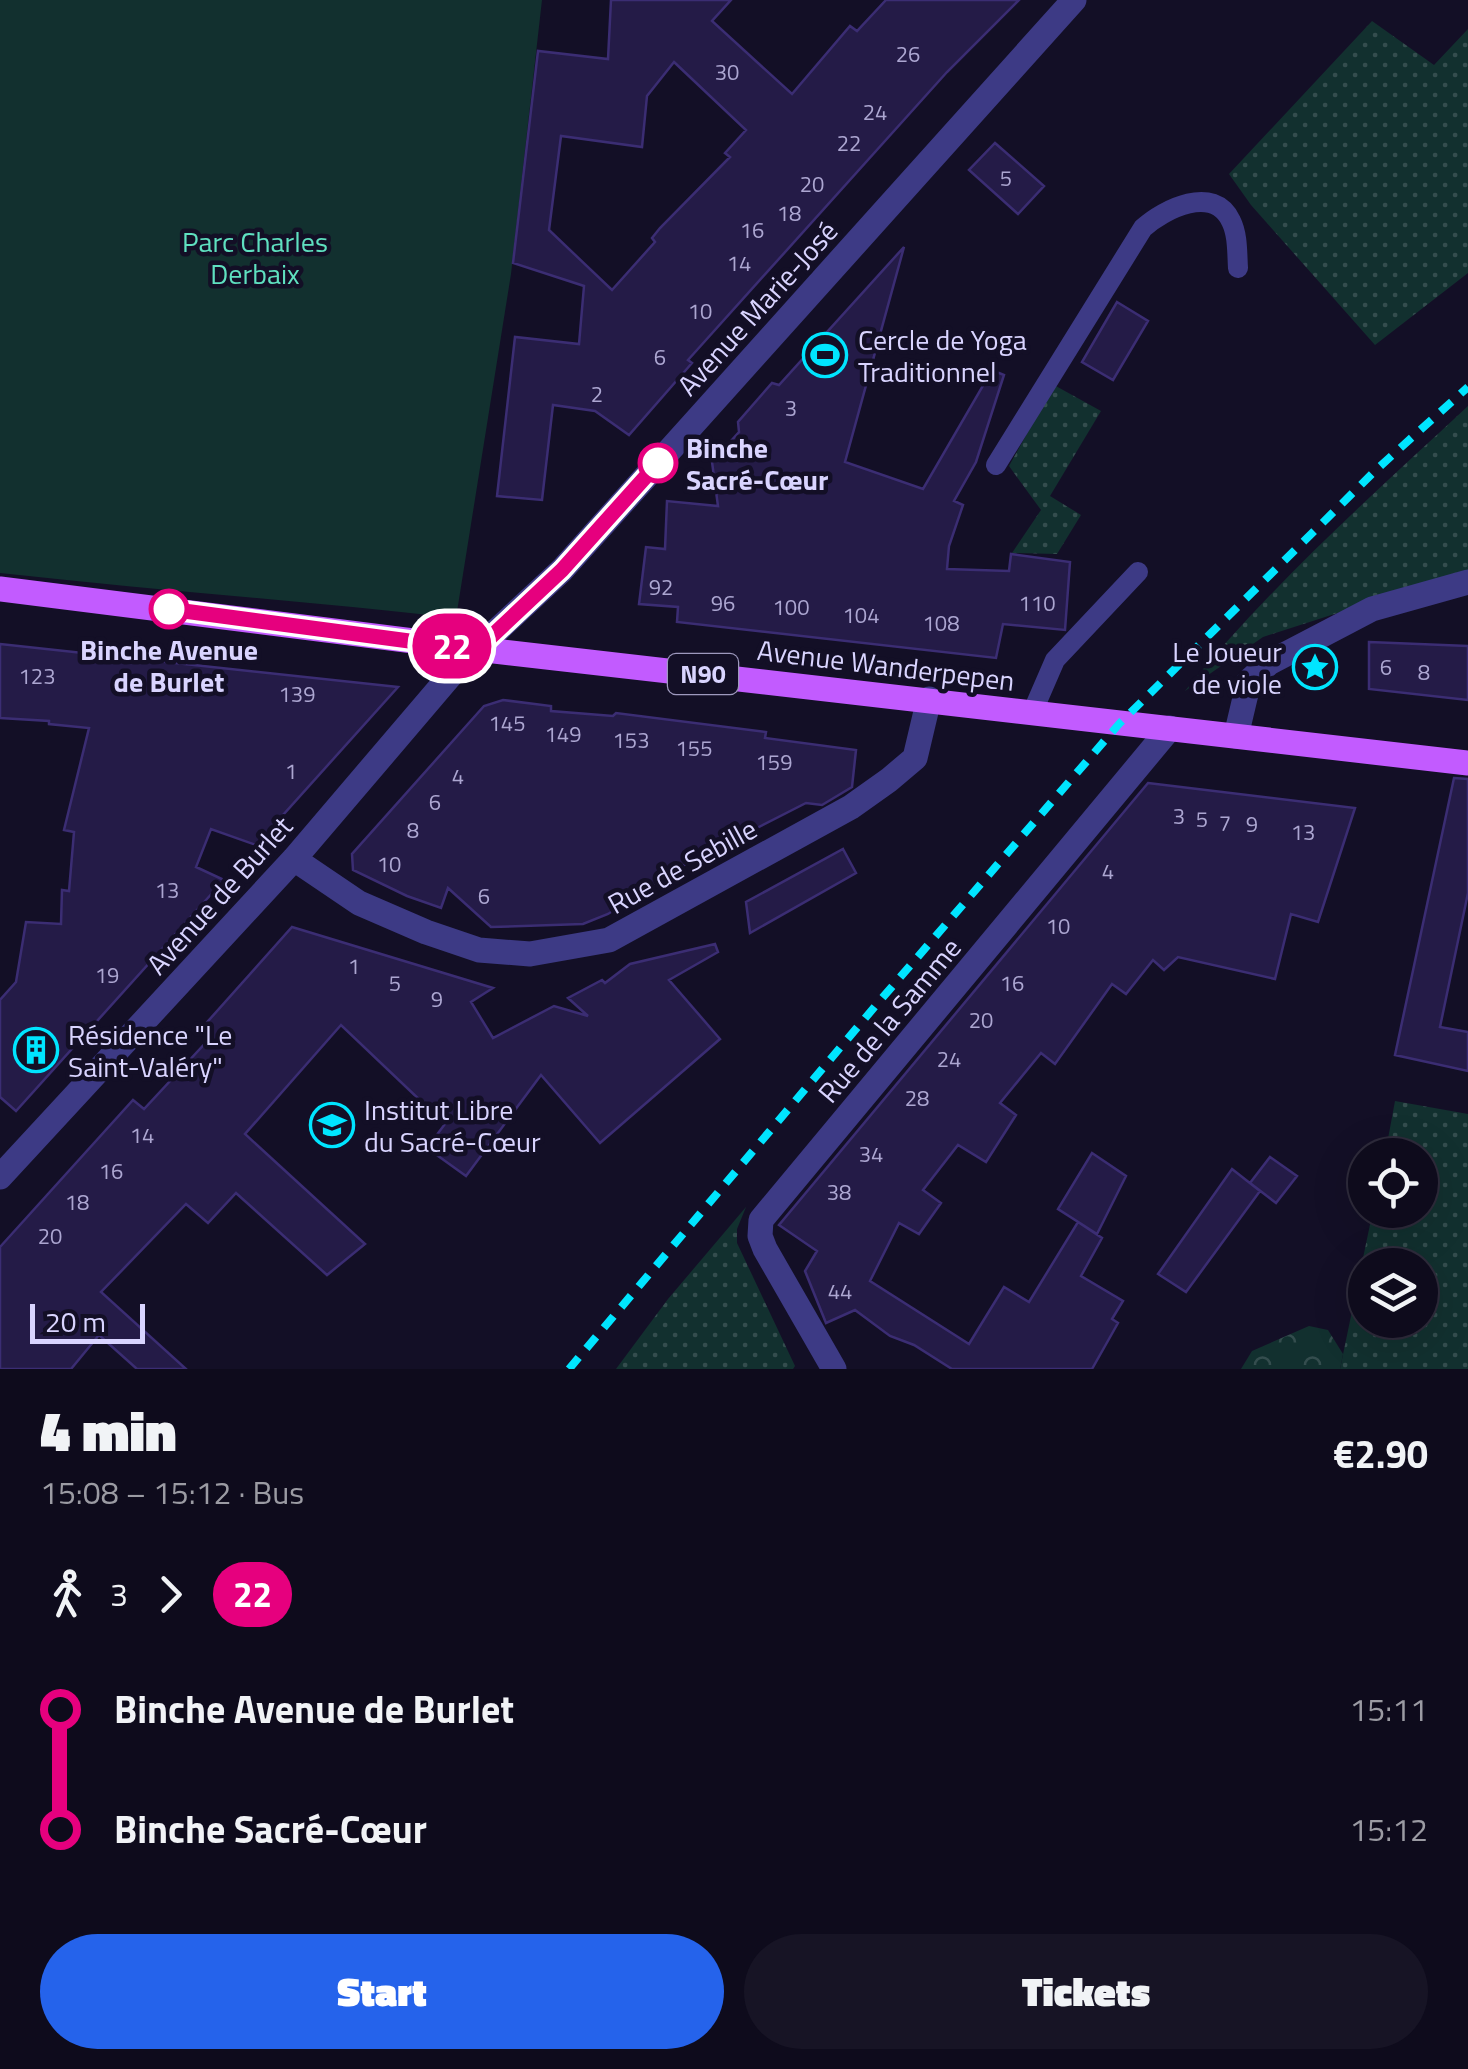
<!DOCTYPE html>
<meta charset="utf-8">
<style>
:root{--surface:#0e0b1c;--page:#171425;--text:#f1f3f6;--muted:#9b9ba3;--line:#2e2b3b;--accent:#2563eb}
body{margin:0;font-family:"Titillium Web",sans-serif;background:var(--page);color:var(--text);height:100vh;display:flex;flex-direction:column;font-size:38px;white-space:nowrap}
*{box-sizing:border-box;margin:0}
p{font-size:32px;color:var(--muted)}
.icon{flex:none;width:55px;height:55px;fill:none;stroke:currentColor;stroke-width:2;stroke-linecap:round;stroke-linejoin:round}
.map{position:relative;height:1369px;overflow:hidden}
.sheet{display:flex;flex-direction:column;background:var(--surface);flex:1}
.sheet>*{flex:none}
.badge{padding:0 20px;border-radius:32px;font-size:35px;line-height:65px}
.controls{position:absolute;left:1348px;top:1138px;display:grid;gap:20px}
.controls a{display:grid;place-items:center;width:90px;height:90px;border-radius:50%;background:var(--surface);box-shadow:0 10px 40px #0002,0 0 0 2px var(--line);font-size:50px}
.scale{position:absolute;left:30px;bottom:25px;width:115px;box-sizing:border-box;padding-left:10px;border:5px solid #d9d4ff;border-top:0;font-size:28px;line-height:35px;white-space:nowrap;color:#d9d4ff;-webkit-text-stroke:8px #130f26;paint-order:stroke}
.map>.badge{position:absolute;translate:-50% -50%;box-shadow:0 0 0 5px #fff}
.legs{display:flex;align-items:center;gap:15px;height:110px;padding:0 40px;font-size:32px}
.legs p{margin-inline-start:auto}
.overview{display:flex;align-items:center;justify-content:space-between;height:170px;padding:0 40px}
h1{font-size:55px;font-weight:800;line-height:75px}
.primary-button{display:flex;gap:20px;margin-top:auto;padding:20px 40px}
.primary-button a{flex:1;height:115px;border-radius:60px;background:var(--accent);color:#fff;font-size:40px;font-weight:800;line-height:115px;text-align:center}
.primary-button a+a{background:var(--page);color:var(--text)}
ul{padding:0 40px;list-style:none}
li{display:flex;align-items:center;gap:35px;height:120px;font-size:38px}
li i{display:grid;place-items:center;width:15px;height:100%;margin:0 12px;background:currentColor}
li i::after{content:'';width:25px;height:25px;margin:-12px;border:8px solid;border-radius:50%;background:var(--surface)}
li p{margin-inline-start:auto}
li:first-child i{background:linear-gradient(#0000 50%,currentColor 0)}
li:last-child i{background:linear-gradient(currentColor 50%,#0000 0)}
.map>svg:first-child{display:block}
</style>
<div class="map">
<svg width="1468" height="1369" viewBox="0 0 1468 1369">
<defs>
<pattern id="grass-dots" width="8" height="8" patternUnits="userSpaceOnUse" patternTransform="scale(2.5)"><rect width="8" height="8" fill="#12302f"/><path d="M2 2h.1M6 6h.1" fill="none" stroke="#344d4e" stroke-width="1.8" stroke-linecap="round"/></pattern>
<pattern id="forest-crowns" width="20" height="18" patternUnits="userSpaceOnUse" patternTransform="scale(2.5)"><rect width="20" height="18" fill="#12302f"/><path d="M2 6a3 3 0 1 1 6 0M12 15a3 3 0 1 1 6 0" fill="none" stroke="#344d4e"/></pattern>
</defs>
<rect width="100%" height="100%" fill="#130f26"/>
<path fill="url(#grass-dots)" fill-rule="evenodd" d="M1372 21 1434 65 1468 29V273L1375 345 1251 205 1229 174Z
M1054 385 1101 411 1050 496 1081 515 1057 554 1012 553 1041 510 1009 466Z
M1468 406V571L1263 637 1185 691C1269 587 1370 497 1468 406Z
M1395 1101 1468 1114V1369H1340L1373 1210H1420V1155H1385ZM1365 1265H1420V1320H1365Z
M746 1207 737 1229V1243L795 1366 793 1369H616L668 1299Z"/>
<path fill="url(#forest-crowns)" d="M1309 1326 1328 1330 1343 1354 1340 1369H1241L1252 1351Z"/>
<path fill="#12302f" d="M0 0H542L511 274 456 618C304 601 153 590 0 573Z"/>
<path fill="#241b47" stroke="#3b2d73" stroke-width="2.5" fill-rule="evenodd" d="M611 0H731L712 21 792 94 850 26 857 31 886 0H1019L947 72 688 360 692 363 629 435 595 411 553 405 542 500 497 496 515 337 579 344 584 286 513 263 538 51 608 59ZM674 62 746 130 725 153 730 157 660 228 652 238 655 242 612 290 549 230 561 136 642 147 647 96Z
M995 143 1044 186 1018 214 969 170Z
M904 247 845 462 923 489 992 370 1004 375 976 462 954 501 963 505 949 546 947 569 1009 571 1011 554 1070 562 1065 630 1003 624 996 658 677 622 678 607 639 604 646 547 665 549 667 501 718 506 712 462 739 432 738 422 772 383 779 385Z
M1117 302 1148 321 1113 380 1082 362Z
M1369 642 1468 646V700L1369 689Z
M0 644 398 687 256 845 211 829 196 867 224 880 16 1111 0 1097V1000L16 982 26 922 61 924 62 890 69 891 74 832 64 830 89 728 49 724V721L0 718Z
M503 700 551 706V711L613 716 616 713 766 732 765 738 856 750 852 787 822 805 806 803 749 832 748 824 608 914 583 924 491 927 448 888 441 908 407 896 353 870 352 854 484 706Z
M1454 778 1468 779V893L1440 1027 1468 1032V1071L1395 1055Z
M1148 783 1355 808 1318 922 1291 914 1275 979 1178 957 1164 970 1153 960 1126 994 1112 984 1055 1064 1041 1053 1000 1103 1016 1115 986 1162 958 1145 923 1190 941 1203 919 1234 899 1223 870 1281 969 1344 1004 1287 1029 1302 1078 1222 1102 1238 1081 1276 1123 1301 1112 1319 1118 1323 1092 1369H952L914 1345 890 1336 855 1310 826 1323 805 1271 817 1251 779 1225Z
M843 849 856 873 750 933 746 902Z
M292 927 493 988 471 1002 493 1038 554 1006 588 1016 568 998 602 980 605 983 630 964 715 944 718 952 669 980 720 1039 600 1143 541 1075 466 1176 427 1148 445 1124 341 1025 245 1134 365 1244 327 1275 236 1193 208 1223 186 1204 101 1292 186 1369H137L99 1335 71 1369H0V1247L133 1100 144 1109 210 1038 201 1029Z
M1092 1153 1126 1176 1097 1234 1058 1209Z
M1270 1157 1297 1176 1276 1203 1250 1183Z
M1232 1169 1260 1191 1186 1292 1158 1274Z"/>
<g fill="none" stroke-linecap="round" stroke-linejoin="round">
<path stroke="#3d3a85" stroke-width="20" d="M996 465 1143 228C1164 209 1214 184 1231 221 1238 235 1237 253 1238 268
M1032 713 1055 660 1138 572"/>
<path stroke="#3d3a85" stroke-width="25" d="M1236 736 1249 681 1269 663 1372 609 1468 582
M294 859 359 903 426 932 479 950 530 954 609 940 851 807 889 780 915 758 929 699
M0 1177 294 859 450 676 477 649
M834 1369 765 1249 760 1236 761 1220 1170 728"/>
<path stroke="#3d3a85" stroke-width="25" d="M477 649 562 570 1074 0"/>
<path stroke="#c25bff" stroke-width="25" d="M0 589 477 649 1468 763"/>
<path stroke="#00e5ff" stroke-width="8" stroke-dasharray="15 12" stroke-linecap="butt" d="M569 1369 877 1004 1119 724 1377 469 1468 387"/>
</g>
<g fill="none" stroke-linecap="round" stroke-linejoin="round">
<defs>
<path id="line-1" d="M169 609 477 650 562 570 658 463"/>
</defs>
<use href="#line-1" stroke="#fff" stroke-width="22"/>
<use href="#line-1" stroke="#e6007e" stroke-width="15"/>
</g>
<defs>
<symbol id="stadium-ring" viewBox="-11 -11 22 22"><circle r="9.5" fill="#130f26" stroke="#00e5ff" stroke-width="1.5"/><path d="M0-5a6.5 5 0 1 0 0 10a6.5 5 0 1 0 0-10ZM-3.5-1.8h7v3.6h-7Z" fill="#00e5ff"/></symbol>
<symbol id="sight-ring" viewBox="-11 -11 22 22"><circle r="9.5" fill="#130f26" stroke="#00e5ff" stroke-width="1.5"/><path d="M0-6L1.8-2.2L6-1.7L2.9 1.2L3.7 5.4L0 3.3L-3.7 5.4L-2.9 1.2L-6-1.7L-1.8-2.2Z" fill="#00e5ff"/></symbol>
<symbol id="building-ring" viewBox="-11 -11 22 22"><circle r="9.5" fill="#130f26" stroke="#00e5ff" stroke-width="1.5"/><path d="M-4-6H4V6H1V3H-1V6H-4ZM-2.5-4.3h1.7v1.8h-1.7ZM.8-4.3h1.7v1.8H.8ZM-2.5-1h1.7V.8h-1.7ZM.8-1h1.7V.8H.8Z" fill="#00e5ff"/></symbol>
<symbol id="school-ring" viewBox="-11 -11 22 22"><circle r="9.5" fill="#130f26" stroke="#00e5ff" stroke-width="1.5"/><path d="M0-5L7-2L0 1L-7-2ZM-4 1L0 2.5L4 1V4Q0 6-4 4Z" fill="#00e5ff"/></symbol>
</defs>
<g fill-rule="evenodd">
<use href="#stadium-ring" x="800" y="330" width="50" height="50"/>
<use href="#sight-ring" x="1290" y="642" width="50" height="50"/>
<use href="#building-ring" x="11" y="1025" width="50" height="50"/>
<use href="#school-ring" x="307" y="1100" width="50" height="50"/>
</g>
<g fill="#fff" stroke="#e6007e" stroke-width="5">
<circle cx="658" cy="463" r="18"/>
<circle cx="169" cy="609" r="18"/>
</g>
<g text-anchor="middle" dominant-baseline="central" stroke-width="9" stroke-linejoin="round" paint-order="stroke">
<g font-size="22" fill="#aca6d1">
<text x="908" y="54">26</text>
<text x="727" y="72">30</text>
<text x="875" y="112">24</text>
<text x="849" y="143">22</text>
<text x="1006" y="178">5</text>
<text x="812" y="184">20</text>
<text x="789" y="213">18</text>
<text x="752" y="230">16</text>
<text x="739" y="263">14</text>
<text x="700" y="311">10</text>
<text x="660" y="357">6</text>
<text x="597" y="394">2</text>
<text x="791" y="408">3</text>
<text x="661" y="587">92</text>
<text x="723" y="603">96</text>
<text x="1037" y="603">110</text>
<text x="791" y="607">100</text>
<text x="861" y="615">104</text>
<text x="941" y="623">108</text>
<text x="1386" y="667">6</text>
<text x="1424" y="672">8</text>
<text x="37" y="676">123</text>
<text x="297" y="694">139</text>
<text x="507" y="723">145</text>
<text x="563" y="734">149</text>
<text x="631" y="740">153</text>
<text x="694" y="748">155</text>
<text x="774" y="762">159</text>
<text x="291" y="771">1</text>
<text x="458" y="776">4</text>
<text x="435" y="802">6</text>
<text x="1179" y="816">3</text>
<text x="1202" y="819">5</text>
<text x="1225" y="823">7</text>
<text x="1252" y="824">9</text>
<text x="413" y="830">8</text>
<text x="1303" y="832">13</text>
<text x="389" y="864">10</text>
<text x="1108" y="871">4</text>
<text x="167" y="890">13</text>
<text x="484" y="896">6</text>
<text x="1058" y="926">10</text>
<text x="354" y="966">1</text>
<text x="107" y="975">19</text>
<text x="395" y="983">5</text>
<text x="1012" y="983">16</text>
<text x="437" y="999">9</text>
<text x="981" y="1020">20</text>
<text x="949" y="1059">24</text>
<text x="917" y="1098">28</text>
<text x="142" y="1135">14</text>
<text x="871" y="1154">34</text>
<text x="111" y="1171">16</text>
<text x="839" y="1192">38</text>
<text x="77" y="1202">18</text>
<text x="50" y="1236">20</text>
<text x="840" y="1291">44</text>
</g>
<rect fill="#130f26" stroke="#9e99be" stroke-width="2.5" x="668" y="654" width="70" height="40" rx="8"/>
<g font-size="25" font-weight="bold" fill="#d9d4ff">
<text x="703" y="674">N90</text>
</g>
<g font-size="28" fill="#5fe0c0" stroke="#130f26">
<text x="255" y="241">Parc Charles<tspan x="255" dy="32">Derbaix</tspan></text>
</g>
<g font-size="28" fill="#d9d4ff" stroke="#130f26">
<text transform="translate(757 308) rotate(-48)">Avenue Marie-José</text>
<text transform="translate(886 665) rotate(7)">Avenue Wanderpepen</text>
<text transform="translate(682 866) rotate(-29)">Rue de Sebille</text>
<text transform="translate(219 895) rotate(-48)">Avenue de Burlet</text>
<text transform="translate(889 1020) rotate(-50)">Rue de la Samme</text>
</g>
<g font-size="28" fill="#d9d4ff" stroke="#130f26" text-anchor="start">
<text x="858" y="339">Cercle de Yoga<tspan x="858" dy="32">Traditionnel</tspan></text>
<text x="1282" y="651" text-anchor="end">Le Joueur<tspan x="1282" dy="32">de viole</tspan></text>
<text x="68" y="1034">Résidence "Le<tspan x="68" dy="32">Saint-Valéry"</tspan></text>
<text x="364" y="1109">Institut Libre<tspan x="364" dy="32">du Sacré-Cœur</tspan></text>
</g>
<g font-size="28" font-weight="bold" fill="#d9d4ff" stroke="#130f26" text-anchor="start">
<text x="686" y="447">Binche<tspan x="686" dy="32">Sacré-Cœur</tspan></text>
<text x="169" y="649" text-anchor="middle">Binche Avenue<tspan x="169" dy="32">de Burlet</tspan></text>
</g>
</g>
</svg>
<div class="controls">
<a><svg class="icon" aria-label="locate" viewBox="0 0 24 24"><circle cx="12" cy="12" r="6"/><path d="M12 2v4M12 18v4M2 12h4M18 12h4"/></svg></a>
<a><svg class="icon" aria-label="layers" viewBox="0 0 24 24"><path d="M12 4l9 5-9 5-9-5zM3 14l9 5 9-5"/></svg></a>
</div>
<div class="scale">20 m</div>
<b class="badge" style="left:452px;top:646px;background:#e6007e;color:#fff">22</b>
</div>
<section class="sheet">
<div class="overview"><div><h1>4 min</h1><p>15:08 – 15:12 · Bus</p></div><b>€2.90</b></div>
<div class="legs"><svg class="icon" aria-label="walk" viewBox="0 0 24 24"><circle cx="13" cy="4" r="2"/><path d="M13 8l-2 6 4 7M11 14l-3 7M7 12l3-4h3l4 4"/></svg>3<svg class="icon" aria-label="forward" viewBox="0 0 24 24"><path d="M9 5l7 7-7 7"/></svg><b class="badge" style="background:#e6007e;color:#fff">22</b></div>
<ul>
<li><i style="color:#e6007e"></i><b>Binche Avenue de Burlet</b><p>15:11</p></li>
<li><i style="color:#e6007e"></i><b>Binche Sacré-Cœur</b><p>15:12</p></li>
</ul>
<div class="primary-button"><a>Start</a><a>Tickets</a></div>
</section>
